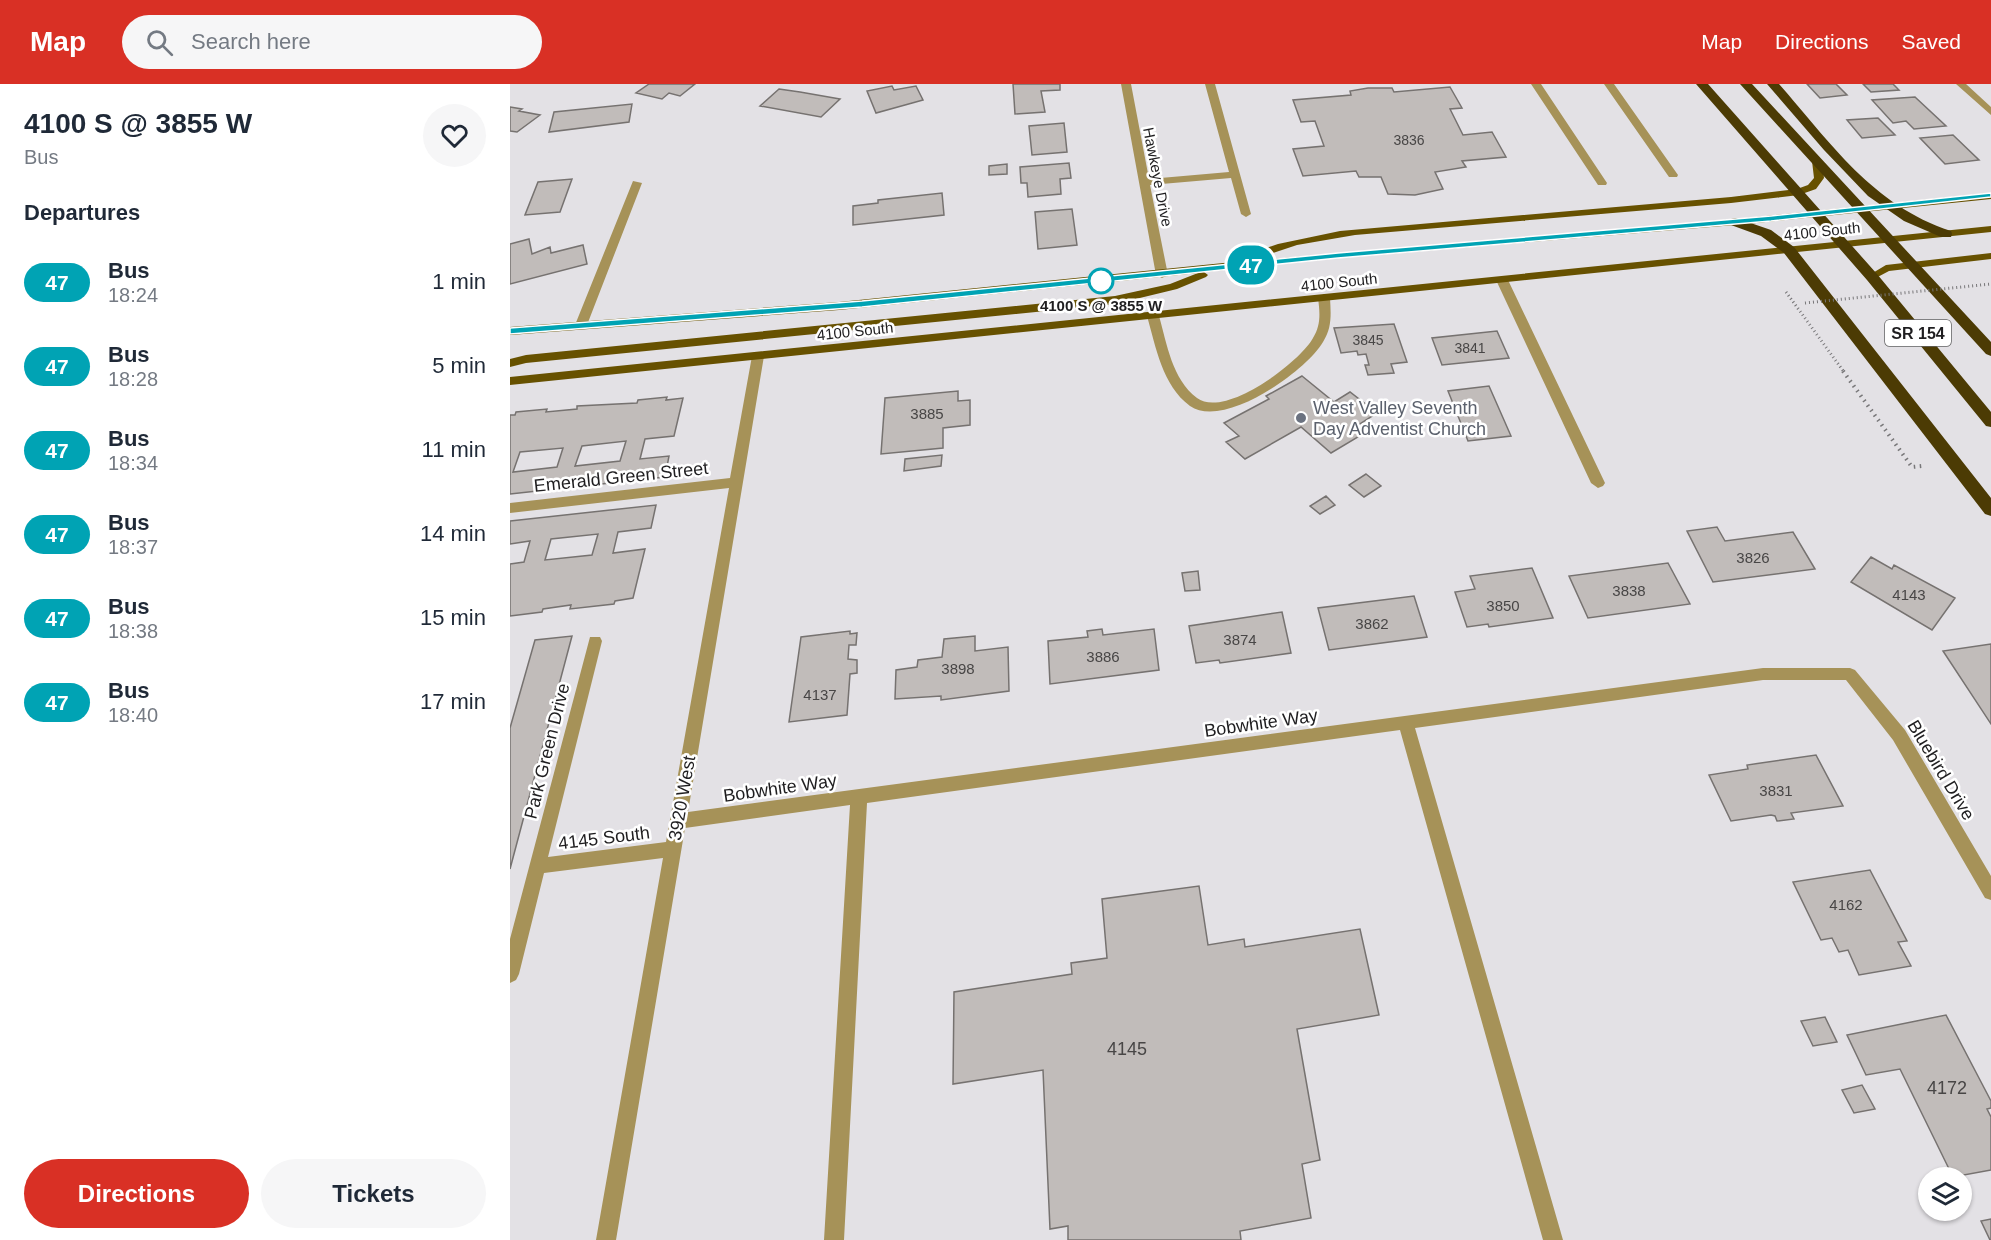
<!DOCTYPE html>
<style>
:root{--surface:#fff;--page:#f6f6f7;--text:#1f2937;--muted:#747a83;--accent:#d93025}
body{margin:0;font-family:Arial,sans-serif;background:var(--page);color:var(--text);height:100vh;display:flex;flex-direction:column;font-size:22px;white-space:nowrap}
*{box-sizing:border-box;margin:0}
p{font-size:20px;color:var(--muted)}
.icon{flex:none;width:33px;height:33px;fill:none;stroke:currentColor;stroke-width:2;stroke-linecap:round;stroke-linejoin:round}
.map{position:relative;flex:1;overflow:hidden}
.details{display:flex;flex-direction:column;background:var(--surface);width:510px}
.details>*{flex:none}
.badge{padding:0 12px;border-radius:20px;font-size:21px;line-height:39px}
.controls{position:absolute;left:1408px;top:1083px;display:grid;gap:12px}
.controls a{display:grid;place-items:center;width:54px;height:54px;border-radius:50%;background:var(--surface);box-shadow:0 2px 4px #0004;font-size:30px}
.map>.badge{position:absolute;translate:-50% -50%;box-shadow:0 0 0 3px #fff}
h2{padding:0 24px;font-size:22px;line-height:54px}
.round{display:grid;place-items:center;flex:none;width:63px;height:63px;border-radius:32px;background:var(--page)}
.head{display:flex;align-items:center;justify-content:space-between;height:102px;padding:0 24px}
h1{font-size:28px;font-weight:600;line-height:45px}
.button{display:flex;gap:12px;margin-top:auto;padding:12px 24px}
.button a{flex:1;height:69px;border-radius:36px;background:var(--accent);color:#fff;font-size:24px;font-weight:600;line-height:69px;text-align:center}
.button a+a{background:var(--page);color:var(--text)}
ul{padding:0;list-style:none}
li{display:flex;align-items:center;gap:18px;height:84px;padding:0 24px}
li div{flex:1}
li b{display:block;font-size:22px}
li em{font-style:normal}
li .badge{min-width:66px;font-weight:700;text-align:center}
header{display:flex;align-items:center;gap:36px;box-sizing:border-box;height:84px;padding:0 30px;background:var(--accent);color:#fff}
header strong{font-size:28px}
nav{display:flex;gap:33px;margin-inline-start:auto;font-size:21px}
.search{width:420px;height:54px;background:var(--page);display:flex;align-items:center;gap:15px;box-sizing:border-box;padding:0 21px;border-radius:33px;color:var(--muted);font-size:22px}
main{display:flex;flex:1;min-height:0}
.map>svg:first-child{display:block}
</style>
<header>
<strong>Map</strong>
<div class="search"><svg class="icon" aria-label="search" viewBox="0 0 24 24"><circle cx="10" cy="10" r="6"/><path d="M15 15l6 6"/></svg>Search here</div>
<nav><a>Map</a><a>Directions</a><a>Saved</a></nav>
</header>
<main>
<section class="details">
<div class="head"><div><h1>4100 S @ 3855 W</h1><p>Bus</p></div><a class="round"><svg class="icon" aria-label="heart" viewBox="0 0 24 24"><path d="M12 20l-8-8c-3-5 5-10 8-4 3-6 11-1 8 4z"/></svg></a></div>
<h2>Departures</h2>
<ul>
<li><span class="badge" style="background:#00a3b4;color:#fff">47</span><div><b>Bus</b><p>18:24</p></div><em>1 min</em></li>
<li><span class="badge" style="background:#00a3b4;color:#fff">47</span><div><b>Bus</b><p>18:28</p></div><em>5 min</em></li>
<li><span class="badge" style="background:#00a3b4;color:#fff">47</span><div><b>Bus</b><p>18:34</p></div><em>11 min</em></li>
<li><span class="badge" style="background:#00a3b4;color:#fff">47</span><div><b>Bus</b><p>18:37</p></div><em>14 min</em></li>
<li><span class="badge" style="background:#00a3b4;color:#fff">47</span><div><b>Bus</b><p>18:38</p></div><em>15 min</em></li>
<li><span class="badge" style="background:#00a3b4;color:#fff">47</span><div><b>Bus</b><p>18:40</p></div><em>17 min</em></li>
</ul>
<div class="button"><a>Directions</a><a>Tickets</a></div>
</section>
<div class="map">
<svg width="1481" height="1156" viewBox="0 0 1481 1156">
<rect width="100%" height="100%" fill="#e3e1e5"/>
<path fill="#c1bcba" stroke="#767270" stroke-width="1.5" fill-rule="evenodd" d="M139 0H185L170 12 159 9 152 15 126 9Z
M503 0H550V6L531 7 535 28 505 30Z
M1297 0H1326L1337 11 1310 14Z
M1353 0H1383L1389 6 1361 8Z
M382 2 384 6 406 2 413 16 366 29 357 7Z
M940 3 952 24 940 25 953 51 982 48 996 73 952 77 956 83 925 88 933 105 905 111 878 110 871 93H849L846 87 793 92 783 65 814 62 805 37 791 38 783 16 841 11 840 7 858 4H882L884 8Z
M269 5 290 8 330 15 311 33 250 22Z
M1405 13 1436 42 1404 45 1396 37 1383 39 1362 16Z
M122 20 119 38 39 48 44 28Z
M0 23 12 25 9 27 30 31 7 48 0 47Z
M1368 34 1385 51 1352 54 1337 36Z
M554 39 557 68 522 71 519 42Z
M1443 51 1469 76 1435 80 1410 54Z
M559 79 561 94 550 95 551 110 518 113 517 99H511L510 83Z
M497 80V90L479 91V82Z
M62 95 50 128 15 131 28 98Z
M432 109 434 131 343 141V122L368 119V116Z
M562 125 567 161 528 165 525 128Z
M19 155 22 170 40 163 41 169 73 161 77 180 0 200V160Z
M884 240 897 278 881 280 884 289 858 291 855 281H859L856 270 848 271 847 267 831 269 824 244Z
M987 247 999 274 932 281 922 254Z
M792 292 824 318 840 308 867 329 845 343 853 350 821 369 791 343 735 375 716 358 729 352 714 339 759 315 756 312Z
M979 302 1001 352 958 357 938 307Z
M448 307V317L460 316V341L433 344V364L371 370 375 314Z
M157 313 156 316 173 314 164 352 135 355 130 375 159 372 155 393 0 410V331H5L6 328 37 325 36 328 67 325V322L127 319 128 316ZM116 357 110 377 65 382 72 362ZM53 364 47 383 3 388 10 368Z
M432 371 431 382 394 387 395 375Z
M856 390 871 402 854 413 839 401Z
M816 412 825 421 810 430 800 422Z
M146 421 141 444 108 448 103 469 135 465 123 514 105 517 104 520 60 525 61 521 33 525 32 528 0 532V480L14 478 20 457 0 460V437ZM88 450 82 471 35 476 41 455Z
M1207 443 1215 457 1283 448 1305 485 1203 498 1177 447Z
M1361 473 1382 485 1384 481 1445 514 1422 546 1341 498Z
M1158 479 1180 520 1078 534 1059 492Z
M1022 484 1043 534 979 543 978 540 957 543 945 508 965 505 960 492Z
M688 487 690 506 675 507 672 489Z
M904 512 917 553 819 566 808 524Z
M772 528 781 569 710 579 709 576 686 579 679 542Z
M592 545 593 551 644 545 649 586 540 600 538 557 578 553 577 547Z
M340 547V550L347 549 346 561H339L338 575 347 576V589L340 590 337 631 279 638 291 553Z
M62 552 0 785V644L25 556Z
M465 552V567L498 563 499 607 431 616V612L385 615 386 586 407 583 408 576 432 573 434 555Z
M1481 560V640L1433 567Z
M1306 671 1333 722 1281 729 1284 735 1267 737 1265 732 1261 731 1221 737 1199 691 1238 685 1237 681Z
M1360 786 1397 857 1388 858 1401 882 1349 891 1338 866 1329 868 1322 854 1311 856 1283 798Z
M689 802 698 861 734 855 735 863 850 845 869 931 787 945 810 1076 792 1080 801 1134 730 1147 731 1156H558V1142L540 1145 533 986 443 1000 444 908 562 890 561 879 597 874 592 815Z
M1436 931 1481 1017V1024L1477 1025 1481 1033V1086L1443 1093 1390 985 1356 991 1337 951Z
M1315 933 1327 958 1303 962 1291 937Z
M1352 1001 1365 1025 1344 1029 1332 1006Z
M1481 1135V1156H1480L1471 1137Z"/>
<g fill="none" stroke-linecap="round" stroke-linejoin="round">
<path stroke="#787779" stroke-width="3" stroke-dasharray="1 3" stroke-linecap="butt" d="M1276 208 1334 288"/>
<path stroke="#787779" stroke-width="4" stroke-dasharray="1.5 4.5" stroke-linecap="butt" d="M1333 287 1402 383 1412 382"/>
<path fill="#a69258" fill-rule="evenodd" d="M611 0H621L639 95 719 88 695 0H705L741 130 736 133 731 130 721 94 640 101 658 191 652 194 646 191Z
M1021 0H1031L1097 99 1096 101H1088Z
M1094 0H1104L1168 91 1167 93H1159Z
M1446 0H1456L1481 23V31Z
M123 97 132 99 77 241 71 245 67 244 65 241Z
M992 193 998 196 1095 399 1093 402 1088 404 1081 399 986 196Z
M814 210 820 214C821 231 822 244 813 258 796 287 714 346 680 322 652 301 646 263 637 232L643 228 649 232C657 260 662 295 687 314 715 335 790 278 803 254 811 241 810 229 808 214Z
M248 268 254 272 178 728 1253 584H1340L1345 586 1395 646 1481 792V816L1475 814 1383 656 1336 596H1253L905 644 1053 1156H1033L890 646 357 719 334 1156H314L340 721 175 744 106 1156H86L153 774 34 789 9 890 6 896 0 899V855L80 553H90L92 557 38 773 156 758 219 404 0 429V419L220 394 242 272Z"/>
<path fill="#675100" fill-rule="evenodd" d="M1307 74 1312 77 1314 94 1306 105 1289 111 1221 119 845 151 787 161 739 177 1237 134 1481 109V115L1237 140 828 174 694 188 698 191 696 193 667 205 605 220 16 279 0 283V275L16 271 605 212 660 200 688 189 329 226 0 251V243L329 218 723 178 724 175 768 160 830 147 1221 113 1287 105 1298 101 1304 94 1302 77Z
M1481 142V148L0 301V293Z
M1481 169V175L1379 187 1362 196 1356 193 1376 181Z"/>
<path fill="#4c3b04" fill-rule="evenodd" d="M1186 0H1198L1367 190 1481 328V343L1476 342 1357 196Z
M1230 0H1242L1481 258V272L1476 270Z
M1257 0H1269C1321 59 1362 121 1441 147L1442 150 1441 153H1431L1394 137 1358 112 1314 66Z
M1226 134 1261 146 1284 163 1481 414V432L1475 430 1274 169 1251 152 1221 141 1220 138 1221 135Z"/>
<path stroke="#787779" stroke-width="3" stroke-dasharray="1 3" stroke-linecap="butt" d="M1295 219 1481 200"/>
</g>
<path fill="#00a3b4" stroke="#fff" stroke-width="1.5" d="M1481 109V113L1261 137 828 174 352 223 0 250V244L352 217 828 169 1261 132Z"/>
<circle fill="#fff" stroke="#00a3b4" stroke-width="3" cx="591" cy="197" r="12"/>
<circle fill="#6b7280" stroke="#fff" stroke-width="2" cx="791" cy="334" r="6"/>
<g text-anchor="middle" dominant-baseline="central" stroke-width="5" stroke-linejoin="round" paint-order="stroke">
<g font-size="14" fill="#484646">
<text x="899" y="56">3836</text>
<text x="858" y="256">3845</text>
<text x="960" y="264">3841</text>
</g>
<g font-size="15" fill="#1f1e20" stroke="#fff">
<text transform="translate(648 93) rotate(79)">Hawkeye Drive</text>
<text transform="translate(1312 147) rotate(-6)">4100 South</text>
<text transform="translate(829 198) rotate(-6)">4100 South</text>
<text transform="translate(345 247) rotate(-6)">4100 South</text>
</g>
<g font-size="15" font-weight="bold" fill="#1f1e20" stroke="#fff">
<text x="591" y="221">4100 S @ 3855 W</text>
</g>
<g font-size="15" fill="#484646">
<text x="417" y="329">3885</text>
<text x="1243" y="473">3826</text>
<text x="1119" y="506">3838</text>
<text x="1399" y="510">4143</text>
<text x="993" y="521">3850</text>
<text x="862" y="539">3862</text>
<text x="730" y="555">3874</text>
<text x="593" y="572">3886</text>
<text x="448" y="584">3898</text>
<text x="310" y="610">4137</text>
<text x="1266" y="706">3831</text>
<text x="1336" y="820">4162</text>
</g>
<rect fill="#fff" stroke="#626263" stroke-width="1.5" x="1375" y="236" width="66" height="26" rx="4.5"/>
<g font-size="16" font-weight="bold" fill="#1f1e20">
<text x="1408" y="249">SR 154</text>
</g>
<g font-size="18" fill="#5b616d" stroke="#fff" text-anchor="start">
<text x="803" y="324">West Valley Seventh<tspan x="803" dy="21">Day Adventist Church</tspan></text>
</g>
<g font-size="18" fill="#1f1e20" stroke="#fff">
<text transform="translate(111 393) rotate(-6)">Emerald Green Street</text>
<text transform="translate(751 639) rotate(-8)">Bobwhite Way</text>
<text transform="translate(37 667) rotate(-76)">Park Green Drive</text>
<text transform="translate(1431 686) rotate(59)">Bluebird Drive</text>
<text transform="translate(270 704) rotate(-8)">Bobwhite Way</text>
<text transform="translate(172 714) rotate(-80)">3920 West</text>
<text transform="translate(94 754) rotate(-7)">4145 South</text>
</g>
<g font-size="18" fill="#484646">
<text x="617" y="965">4145</text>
<text x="1437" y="1004">4172</text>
</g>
</g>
</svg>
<div class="controls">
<a><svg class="icon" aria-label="layers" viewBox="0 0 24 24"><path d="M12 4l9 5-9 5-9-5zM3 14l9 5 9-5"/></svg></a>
</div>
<b class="badge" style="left:741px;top:181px;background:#00a3b4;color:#fff">47</b>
</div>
</main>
